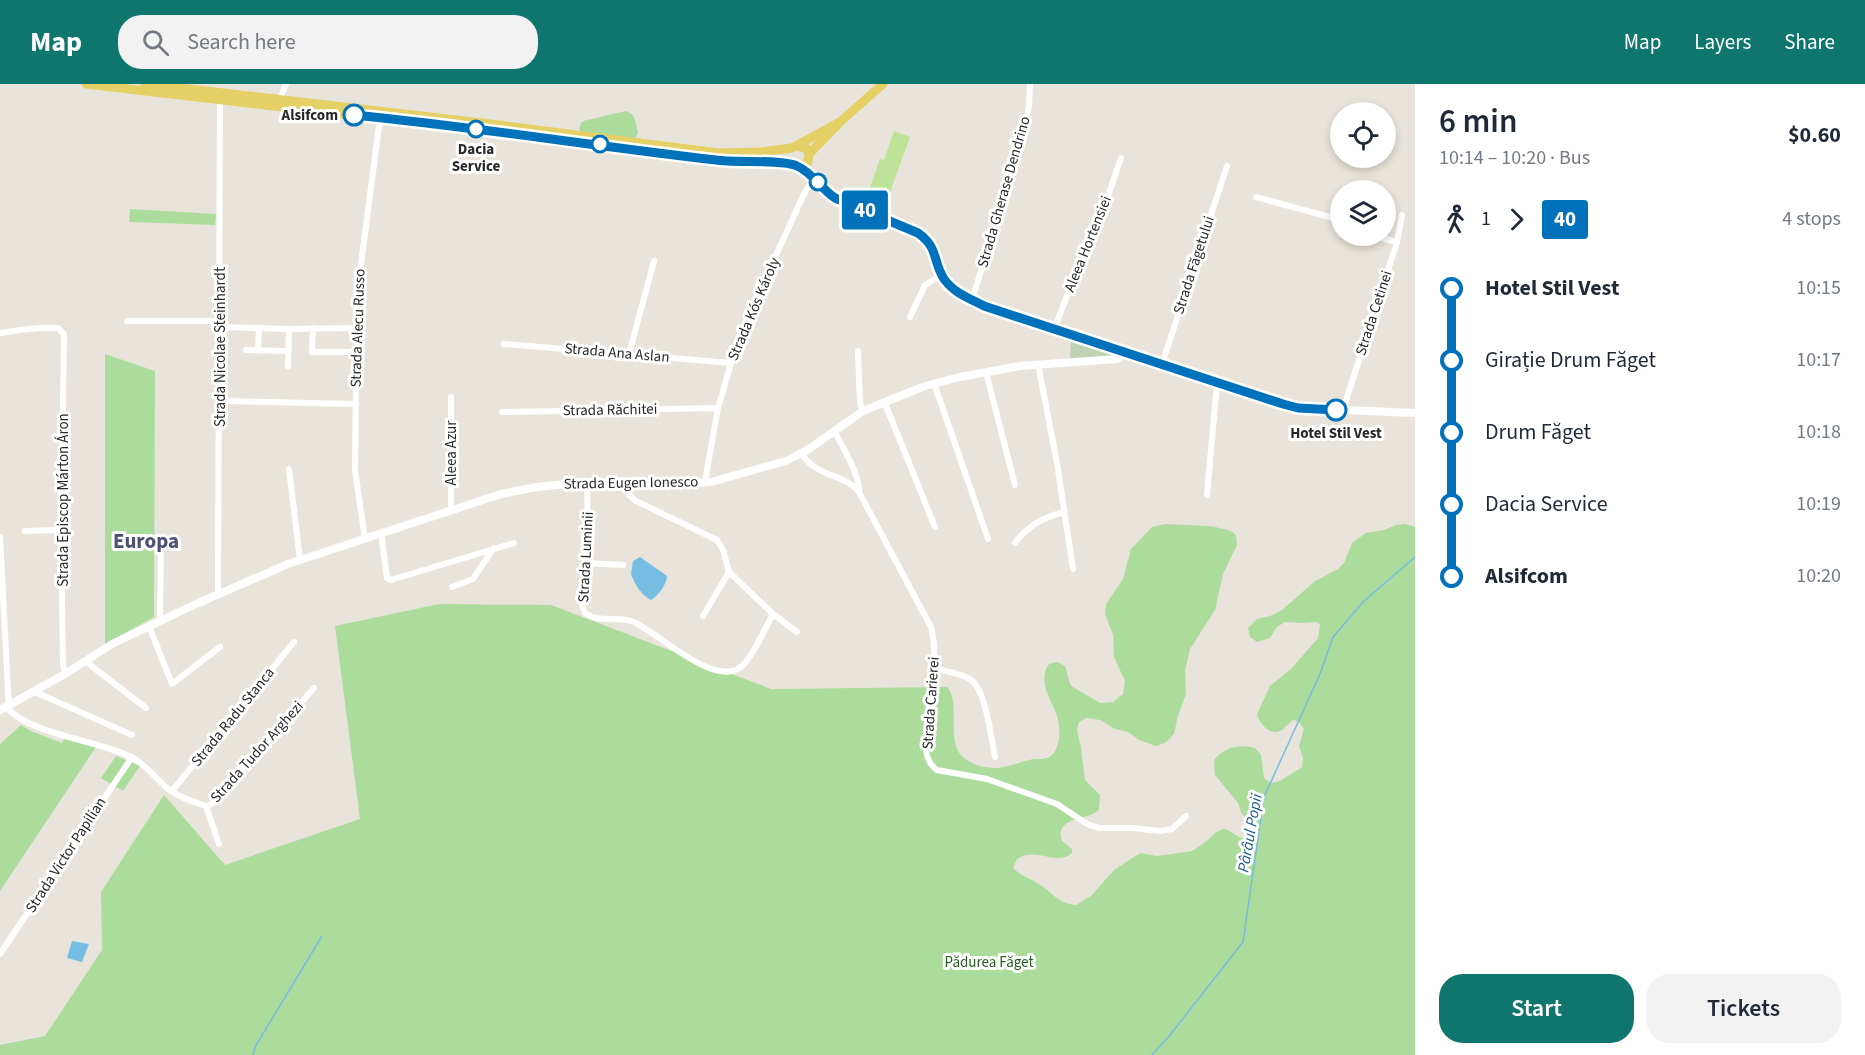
<!DOCTYPE html>
<meta charset="utf-8">
<style>
:root{--surface:#fff;--page:#f2f2f3;--text:#1f2937;--muted:#747a83;--accent:#0f766e}
body{margin:0;font-family:"Source Sans 3",sans-serif;background:var(--page);color:var(--text);height:100vh;display:flex;flex-direction:column;font-size:22px;white-space:nowrap}
*{box-sizing:border-box;margin:0}
p{font-size:20px;color:var(--muted)}
.icon{flex:none;width:33px;height:33px;fill:none;stroke:currentColor;stroke-width:2;stroke-linecap:round;stroke-linejoin:round}
.map{position:relative;flex:1;overflow:hidden}
.details{display:flex;flex-direction:column;background:var(--surface);width:450px}
.details>*{flex:none}
.badge{padding:0 12px;border-radius:4px;font-size:21px;line-height:39px}
.controls{position:absolute;left:1330px;top:18px;display:grid;gap:12px}
.controls a{display:grid;place-items:center;width:66px;height:66px;border-radius:50%;background:var(--surface);box-shadow:0 3px 9px #0003;font-size:30px}
.map>.badge{position:absolute;translate:-50% -50%;box-shadow:0 0 0 3px #fff}
.legs{display:flex;align-items:center;gap:9px;height:66px;padding:0 24px;font-size:20px}
.legs p{margin-inline-start:auto}
.summary{display:flex;align-items:center;justify-content:space-between;height:102px;padding:0 24px}
h1{font-size:33px;font-weight:600;line-height:45px}
.cta{display:flex;gap:12px;margin-top:auto;padding:12px 24px}
.cta a{flex:1;height:69px;border-radius:24px;background:var(--accent);color:#fff;font-size:24px;font-weight:600;line-height:69px;text-align:center}
.cta a+a{background:var(--page);color:var(--text)}
ul{padding:0 24px;list-style:none}
li{display:flex;align-items:center;gap:21px;height:72px;font-size:22px}
li i{display:grid;place-items:center;width:9px;height:100%;margin:0 8px;background:currentColor}
li i::after{content:'';width:15px;height:15px;margin:-8px;border:4px solid;border-radius:50%;background:var(--surface)}
li p{margin-inline-start:auto}
li:first-child i{background:linear-gradient(#0000 50%,currentColor 0)}
li:last-child i{background:linear-gradient(currentColor 50%,#0000 0)}
header{display:flex;align-items:center;gap:36px;box-sizing:border-box;height:84px;padding:0 30px;background:var(--accent);color:#fff}
header strong{font-size:28px}
nav{display:flex;gap:33px;margin-inline-start:auto;font-size:21px}
.search{width:420px;height:54px;background:var(--page);display:flex;align-items:center;gap:15px;box-sizing:border-box;padding:0 21px;border-radius:24px;color:var(--muted);font-size:22px}
main{display:flex;flex:1;min-height:0}
.map>svg:first-child{display:block}
</style>
<header>
<strong>Map</strong>
<div class="search"><svg class="icon" aria-label="search" viewBox="0 0 24 24"><circle cx="10" cy="10" r="6"/><path d="M15 15l6 6"/></svg>Search here</div>
<nav><a>Map</a><a>Layers</a><a>Share</a></nav>
</header>
<main>
<div class="map">
<svg width="1415" height="971" viewBox="0 0 1415 971">
<rect width="100%" height="100%" fill="#e9e4db"/>
<path fill="#acdc9b" d="M626 27C636 30 636 40 638 49L635 54 582 49 579 45 581 39 583 37Z
M130 125 216 130 215 141 129 138Z
M105 270 155 287 154 533 105 560Z
M1165 440C1188 442 1211 439 1233 448L1236 452 1237 461 1223 490 1215 526 1190 565 1185 587 1186 610 1178 632 1174 650 1165 659 1156 662 1139 656 1128 648 1115 645 1100 636 1087 634 1079 638 1077 646 1081 664 1085 696 1100 711 1099 725C1092 737 1053 731 1062 757L1072 765V769C1056 783 1037 762 1017 775L1013 784C1022 793 1033 795 1042 802 1054 811 1060 820 1076 821L1091 812 1114 786 1140 769 1157 772 1192 767 1207 757 1216 748 1224 745C1236 748 1239 759 1251 751V742L1241 728 1238 719 1215 691 1214 676C1225 663 1239 660 1255 664L1261 671 1264 694 1271 699 1280 697 1302 683 1303 674 1299 662 1304 645 1298 637 1293 636C1289 639 1286 643 1282 646 1271 653 1259 640 1257 630L1270 602 1292 584 1318 554 1320 541 1317 538 1303 539 1285 538 1277 543 1270 554 1257 558 1250 553 1248 544 1257 535 1270 532 1282 526 1315 497 1338 485 1344 479 1352 459 1366 449 1384 446 1396 441 1405 440 1415 443V971H0V961L45 952 102 866 101 808 164 711 225 781 360 735 335 542 439 520 551 521 771 605 947 603C961 620 947 651 960 670 967 679 982 684 993 684 1006 684 1017 679 1029 676 1035 674 1042 676 1047 674 1061 669 1061 643 1057 632 1051 614 1037 598 1049 580L1057 578 1065 582 1070 600 1073 603 1100 619 1113 618 1123 610 1125 597 1114 573 1113 551 1105 530 1106 520 1123 495 1131 465 1152 443Z
M21 641 31 647 62 659 65 653 96 663 0 807V660Z
M116 672 140 682 123 707 101 694Z"/>
<path fill="#c0d2b3" d="M1071 258 1112 270 1110 274 1070 275Z"/>
<path fill="#bde298" d="M894 47 910 53 886 119 867 112 880 75 884 76Z"/>
<path fill="#76bde3" d="M640 473 667 492C667 500 658 512 651 516 642 512 634 499 631 490L633 477Z
M72 857 89 860 82 878 67 874Z"/>
<g fill="none" stroke-linecap="round" stroke-linejoin="round">
<path stroke="#76bde3" stroke-width="1.5" d="M253 971 255 963 322 852
M1152 971 1170 951 1243 858 1264 713 1320 590 1333 553 1364 517 1415 473"/>
<path stroke="#fff" stroke-width="6" d="M280 15 286 0
M1256 113 1341 136
M1374 152 1397 158
M972 216 1022 55 1029 22 1030 0
M910 233 925 201 942 191
M127 237H220
M220 243 289 245 356 244
M313 244 312 268H356
M1054 246 1099 128 1106 118 1121 74
M0 249C19 246 39 243 58 244L64 250 61 446 63 581 65 590
M504 260 731 279
M246 266 289 267
M258 266 259 245
M858 267 860 319 863 327
M629 270 654 177
M1038 280 1057 379 1073 485
M1162 280 1227 82
M288 282 289 245
M986 288 1015 401
M934 299 988 455
M225 317 356 320
M884 317 935 443
M1343 326 1397 158 1402 131
M502 328 718 324
M834 346C841 361 861 392 859 408
M801 369C819 396 843 388 859 408L931 543C939 573 930 607 927 638 927 647 924 657 926 666 927 675 930 681 937 686L987 695 1057 720 1087 740 1099 744H1132L1160 747 1172 745 1186 732
M289 385 300 476
M587 398 588 448 581 518 585 529C599 540 619 531 634 538 660 550 721 611 746 578 757 564 764 546 773 530L729 488 723 466 717 456 636 417 629 411 628 399
M705 398 718 324 739 252 804 110 815 93
M1207 411 1217 299
M451 426V313
M25 447 61 446
M381 449 387 494 391 496 514 459
M0 453 9 626C35 651 95 656 129 672 146 680 155 694 168 705 179 713 193 718 206 722L212 720 314 604
M365 455 355 386 357 211 380 34
M1015 459C1027 442 1044 433 1064 428
M585 479 623 481
M452 503 473 495 494 464
M218 511 220 16
M773 530 797 548
M703 532 729 488
M160 536 161 457
M149 542 172 600 220 563
M85 577 146 624
M933 584C944 587 960 589 970 595 986 605 991 654 995 673
M35 608 132 651
M172 707 294 558
M206 722 219 760
M0 870 132 673"/>
<path stroke="#fff" stroke-width="8" d="M798 82 815 93 823 105 835 114 918 149C936 162 932 172 941 190 952 211 979 220 1000 228L1298 324 1415 329
M0 626 65 590 112 560 196 520 288 480 501 410 537 403 587 398 678 400 711 398 786 377 809 365 863 327 925 302 960 293 1020 282 1117 275 1125 268"/>
<path stroke="#e4d065" stroke-width="9" d="M86 0 572 57 719 77 801 82 808 78 809 70 806 64 797 62
M145 0 490 40 719 69 761 68 792 64 840 38
M809 70 840 38 883 0"/>
</g>
<g fill="none" stroke-linecap="round" stroke-linejoin="round">
<defs>
<path id="line-1" d="M354 31C475 43 595 62 716 76 734 79 784 75 797 82 813 89 821 105 835 114L918 149C939 164 932 176 944 195 954 209 969 214 984 222L1283 320 1298 324 1336 326"/>
</defs>
<use href="#line-1" stroke="#fff" stroke-width="14"/>
<use href="#line-1" stroke="#0072bc" stroke-width="9"/>
</g>
<g fill="#fff" stroke="#0072bc" stroke-width="3">
<circle cx="354" cy="31" r="10"/>
<circle cx="476" cy="45" r="8"/>
<circle cx="600" cy="60" r="8"/>
<circle cx="818" cy="98" r="8"/>
<circle cx="1336" cy="326" r="10"/>
</g>
<g text-anchor="middle" dominant-baseline="central" stroke-width="6" stroke-linejoin="round" paint-order="stroke">
<g font-size="15" font-weight="bold" fill="#282828" stroke="#fff">
<text x="338" y="31" text-anchor="end">Alsifcom</text>
<text x="476" y="65">Dacia<tspan x="476" dy="17">Service</tspan></text>
<text x="1336" y="349">Hotel Stil Vest</text>
</g>
<g font-size="15" fill="#282828" stroke="#fff">
<text transform="translate(1004 108) rotate(-74)">Strada Gherase Dendrino</text>
<text transform="translate(1088 160) rotate(-68)">Aleea Hortensiei</text>
<text transform="translate(1194 181) rotate(-72)">Strada Făgetului</text>
<text transform="translate(754 225) rotate(-67)">Strada Kós Károly</text>
<text transform="translate(1374 229) rotate(-72)">Strada Cetinei</text>
<text transform="translate(358 244) rotate(-88)">Strada Alecu Russo</text>
<text transform="translate(220 263) rotate(-90)">Strada Nicolae Steinhardt</text>
<text transform="translate(617 269) rotate(5)">Strada Ana Aslan</text>
<text transform="translate(610 326) rotate(-1)">Strada Răchitei</text>
<text transform="translate(451 369) rotate(-90)">Aleea Azur</text>
<text transform="translate(631 399) rotate(-1)">Strada Eugen Ionesco</text>
<text transform="translate(63 416) rotate(-90)">Strada Episcop Márton Áron</text>
<text transform="translate(586 473) rotate(-87)">Strada Luminii</text>
<text transform="translate(931 619) rotate(-86)">Strada Carierei</text>
<text transform="translate(233 633) rotate(-51)">Strada Radu Stanca</text>
<text transform="translate(257 668) rotate(-48)">Strada Tudor Arghezi</text>
<text transform="translate(66 771) rotate(-57)">Strada Victor Papilian</text>
</g>
<g font-size="15" fill="#275e1f" stroke="#fff">
<text x="989" y="878">Pădurea Făget</text>
</g>
<g font-size="16" font-style="italic" fill="#185a8c" stroke="#fff">
<text transform="translate(1250 749) rotate(-80)">Pârâul Popii</text>
</g>
<g font-size="21" font-weight="bold" fill="#4d5174" stroke="#fff">
<text x="146" y="457">Europa</text>
</g>
</g>
</svg>
<div class="controls">
<a><svg class="icon" aria-label="locate" viewBox="0 0 24 24"><circle cx="12" cy="12" r="6"/><path d="M12 2v4M12 18v4M2 12h4M18 12h4"/></svg></a>
<a><svg class="icon" aria-label="layers" viewBox="0 0 24 24"><path d="M12 4l9 5-9 5-9-5zM3 14l9 5 9-5"/></svg></a>
</div>
<b class="badge" style="left:865px;top:126px;background:#0072bc;color:#fff">40</b>
</div>
<section class="details">
<div class="summary"><div><h1>6 min</h1><p>10:14 – 10:20 · Bus</p></div><b>$0.60</b></div>
<div class="legs"><svg class="icon" aria-label="walk" viewBox="0 0 24 24"><circle cx="13" cy="4" r="2"/><path d="M13 8l-2 6 4 7M11 14l-3 7M7 12l3-4h3l4 4"/></svg>1<svg class="icon" aria-label="forward" viewBox="0 0 24 24"><path d="M9 5l7 7-7 7"/></svg><b class="badge" style="background:#0072bc;color:#fff">40</b><p>4 stops</p></div>
<ul>
<li><i style="color:#0072bc"></i><b>Hotel Stil Vest</b><p>10:15</p></li>
<li><i style="color:#0072bc"></i><span>Girație Drum Făget</span><p>10:17</p></li>
<li><i style="color:#0072bc"></i><span>Drum Făget</span><p>10:18</p></li>
<li><i style="color:#0072bc"></i><span>Dacia Service</span><p>10:19</p></li>
<li><i style="color:#0072bc"></i><b>Alsifcom</b><p>10:20</p></li>
</ul>
<div class="cta"><a>Start</a><a>Tickets</a></div>
</section>
</main>
